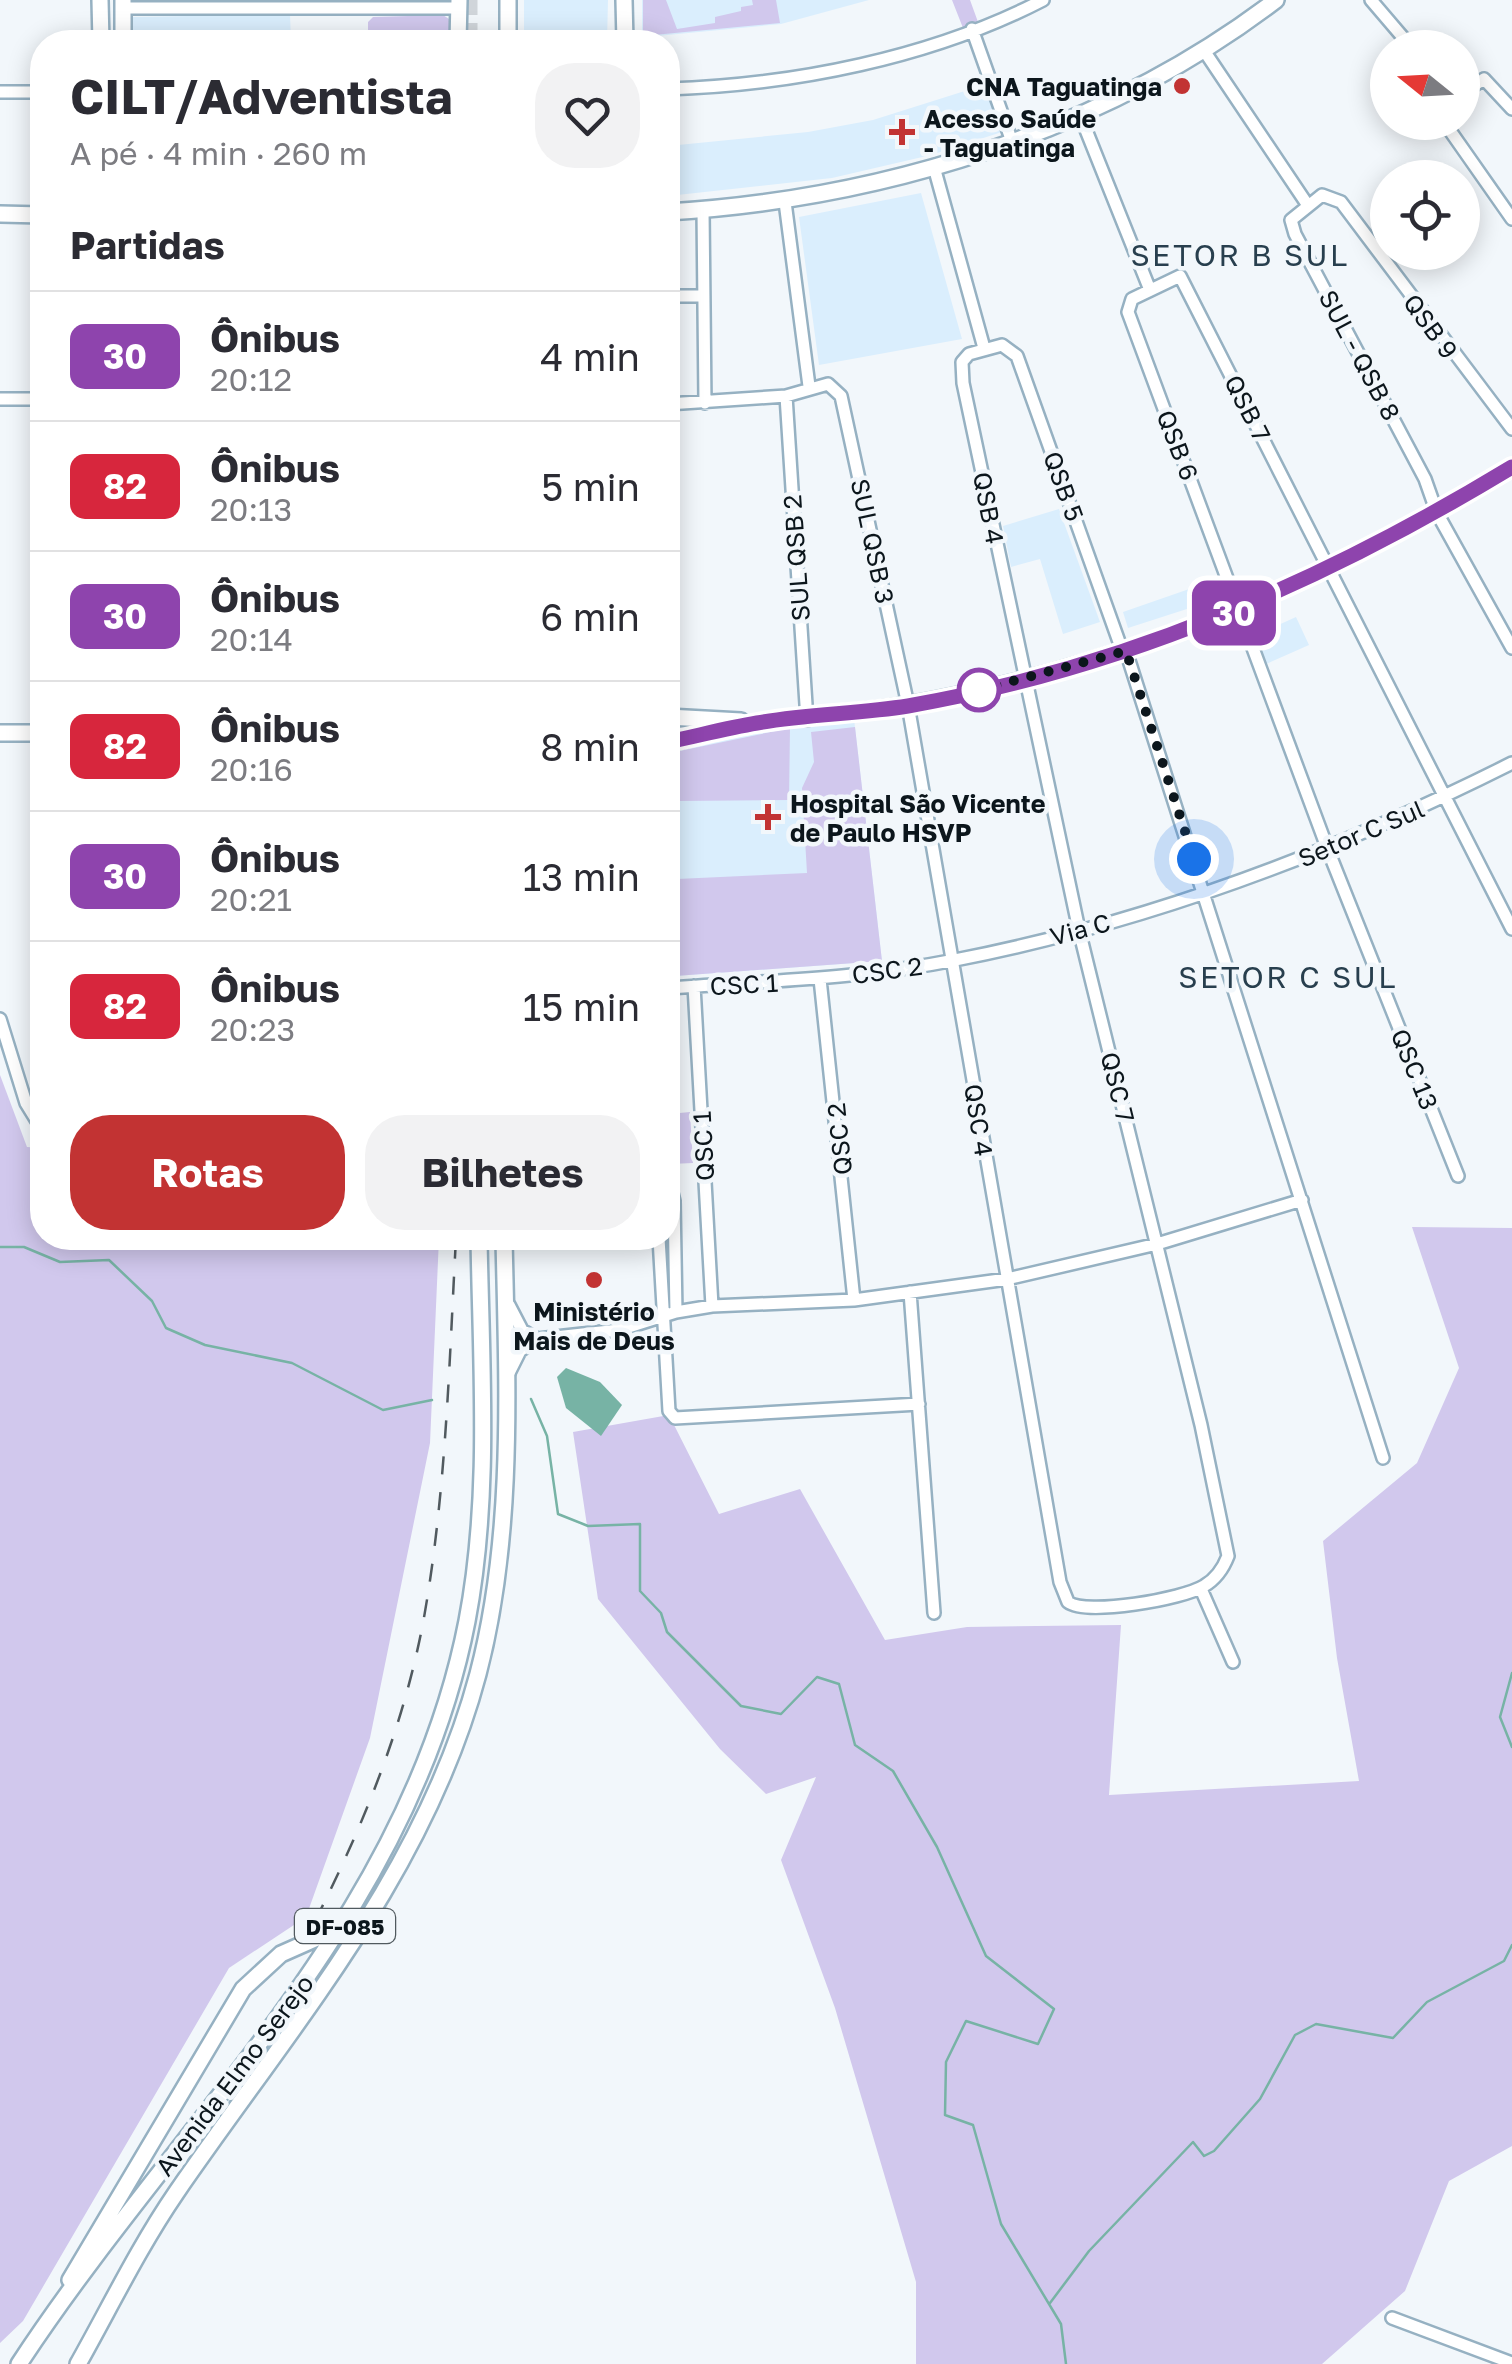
<!DOCTYPE html>
<html lang="pt">
<meta charset="utf-8">
<style>
:root{--surface:#fff;--page:#f2f2f3;--text:#2b2b33;--muted:#7c7c81;--line:#e1e1e2;--accent:#c23333}
body{margin:0;font-family:"Golos Text",sans-serif;background:var(--page);color:var(--text);height:100vh;display:flex;flex-direction:column;font-size:38px;white-space:nowrap}
*{box-sizing:border-box;margin:0}
p{font-size:32px;color:var(--muted)}
.icon{flex:none;width:55px;height:55px;fill:none;stroke:currentColor;stroke-width:2;stroke-linecap:round;stroke-linejoin:round}
.map{position:relative;flex:1;overflow:hidden}
.drawer{position:absolute;left:30px;top:30px;width:650px;height:1220px;display:flex;flex-direction:column;background:var(--surface);border-radius:40px;box-shadow:0 5px 25px #0003}
.drawer>*{flex:none}
.badge{padding:0 20px;border-radius:15px;font-size:35px;line-height:65px}
.needle{width:65px;rotate:288deg}
.tools{position:absolute;left:1370px;top:30px;display:grid;gap:20px}
.tools a{display:grid;place-items:center;width:110px;height:110px;border-radius:50%;background:var(--surface);box-shadow:0 5px 25px #0003;font-size:50px}
.you{position:absolute;width:50px;height:50px;margin:-25px;border:8px solid #fff;border-radius:50%;background:#1a73e8;box-shadow:0 0 0 15px #1a73e833}
.map>.badge{position:absolute;translate:-50% -50%;box-shadow:0 0 0 5px #fff}
h2{padding:0 40px;font-size:38px;line-height:90px}
.round{display:grid;place-items:center;flex:none;width:105px;height:105px;border-radius:40px;background:var(--page)}
.headline{display:flex;align-items:center;justify-content:space-between;height:170px;padding:0 40px}
h1{font-size:48px;font-weight:700;line-height:75px}
.primary-button{display:flex;gap:20px;margin-top:auto;padding:20px 40px}
.primary-button a{flex:1;height:115px;border-radius:40px;background:var(--accent);color:#fff;font-size:40px;font-weight:700;line-height:115px;text-align:center}
.primary-button a+a{background:var(--page);color:var(--text)}
ul{padding:0;list-style:none}
li{display:flex;align-items:center;gap:30px;height:130px;padding:0 40px;border-top:2px solid var(--line)}
li div{flex:1}
li b{display:block;font-size:38px}
li em{font-style:normal}
li .badge{min-width:110px;font-weight:700;text-align:center}
.map>svg:first-child{display:block}
</style>
<div class="map">
<svg width="1512" height="2364" viewBox="0 0 1512 2364">
<rect width="100%" height="100%" fill="#f2f7fb"/>
<path fill="#daeefd" d="M524 0H608L607 42H524Z
M642 0H869L781 24 657 36H642Z
M290 14 291 42H133V17Z
M987 84 1005 131 931 155 832 178 668 196V146L808 132 873 120Z
M921 193 962 339 819 365 799 217Z
M1059 509 1100 622 1063 634 1040 559 1011 567 1003 526Z
M1218 579 1224 597 1128 628 1123 612Z
M1296 617 1309 645 1264 665 1252 637Z
M854 719 882 961 675 976 671 968 670 753 695 742Z"/>
<path fill="#d1c8ed" d="M643 0H666L677 29 715 23V17L741 11V7L753 5 752 0H776L780 23 643 36Z
M952 0H970L978 22 963 28Z
M443 15 449 19 450 42H368V22L373 17Z
M855 727 882 961 675 976 671 968 670 753 790 728 789 800 677 801V879L807 873 802 788 814 762 811 732Z
M0 1075 27 1147 42 1148V1238H439L430 1443 370 1738 306 1917 229 1968 23 2321 0 2343Z
M690 1112 693 1163 671 1164 669 1114Z
M1412 1227 1512 1228V2146L1449 2181 1405 2291 1322 2364H916V2282L835 2008 781 1860 816 1777 766 1794 720 1749 598 1599 573 1432 669 1415 719 1514 800 1489 885 1640 967 1627 1121 1625 1109 1795 1359 1781 1337 1658 1323 1541 1417 1463 1459 1368Z"/>
<path fill="#77b3a5" d="M566 1368 600 1382 622 1405 601 1436 566 1408 557 1377Z"/>
<g fill="none" stroke-linecap="round" stroke-linejoin="round">
<path stroke="#77b3a5" stroke-width="2.5" d="M0 1247H24L60 1262 109 1260 152 1301 166 1328 205 1345 292 1363 383 1410 432 1400
M531 1399 547 1436 558 1514 588 1526 640 1524V1591L661 1613 667 1632 741 1706 781 1714 817 1677 839 1684 855 1745 893 1771 937 1847 986 1956 1054 2009 1038 2044 966 2021 946 2062 945 2115 973 2125 1001 2224 1061 2324 1066 2364
M1512 1673 1500 1717 1512 1747
M1050 2303 1089 2251 1193 2142 1204 2156 1214 2151 1260 2099 1295 2035 1316 2024 1393 2038 1427 2002 1504 1961 1512 1945"/>
<path stroke="#d0d5da" stroke-width="15" stroke-dasharray="15 8" stroke-linecap="butt" d="M470 0V42"/>
<defs>
<path id="minor" d="M1371 0 1412 48
M123 8H459
M972 29 1011 139
M1205 52 1307 204
M668 89C793 85 931 58 1043 0
M0 92H42
M1462 93 1484 79 1512 109
M1080 115 1150 290
M1444 122 1512 219
M934 167 984 348
M785 202 809 386
M703 210 705 403
M668 296H704
M786 396 807 720
M0 399H42
M668 404 786 396 828 384 841 396 908 705 1060 1582 1068 1602C1086 1616 1183 1599 1204 1586 1216 1579 1223 1569 1228 1556L1201 1425 1079 930 963 383 962 362 969 354 1002 345 1017 356 1123 653
M1512 429 1341 202 1322 195 1291 220 1295 234 1425 479 1437 513 1512 648
M1126 651 1383 1458
M820 979 854 1300
M694 986 712 1306
M668 988C763 981 860 979 955 960 1150 922 1335 852 1512 763
M0 1019 26 1103 42 1129
M668 1176 674 1201 676 1312
M1458 1176 1328 850 1128 312 1132 299 1180 276 1512 929
M659 1238 669 1411 675 1418 919 1404
M910 1292 934 1613
M509 1305 522 1330 537 1339
M509 1373 520 1351 537 1339 619 1330 676 1312 712 1306 854 1300 1007 1279 1157 1244 1302 1200
M1201 1589 1233 1662
M1392 2318 1512 2363"/>
<path id="major" d="M100 0 101 42
M624 0 625 42
M123 42V0
M458 42 459 0
M508 42V0
M668 212C882 199 1103 132 1276 0
M0 214 42 215
M668 717 741 721
M0 733H42
M668 743C697 736 727 728 757 723 806 714 858 714 908 705 1125 667 1325 582 1512 467
M70 2280 243 1989 281 1954 342 1927
M19 2364C179 2120 409 1921 467 1621 491 1496 481 1364 479 1238
M78 2364C110 2307 139 2247 176 2193 290 2027 425 1874 478 1674 515 1533 507 1382 504 1238"/>
</defs>
<use href="#minor" stroke="#96b1c2" stroke-width="16"/>
<use href="#major" stroke="#96b1c2" stroke-width="20"/>
<use href="#minor" stroke="#fff" stroke-width="11"/>
<use href="#major" stroke="#fff" stroke-width="15"/>
<path stroke="#515a5f" stroke-width="2.5" stroke-dasharray="18 18" stroke-linecap="butt" d="M315 1921C363 1826 403 1728 423 1623 446 1496 449 1366 456 1238"/>
</g>
<g fill="none" stroke-linecap="round" stroke-linejoin="round">
<defs>
<path id="line" d="M668 742C697 736 727 728 757 723 806 714 858 714 908 706 1126 668 1324 581 1512 467"/>
</defs>
<use href="#line" stroke="#fff" stroke-width="22"/>
<use href="#line" stroke="#8e44ad" stroke-width="15"/>
<path stroke="#0c161c" stroke-width="10" stroke-dasharray="0 18" d="M979 690 1126 651 1194 859"/>
</g>
<g fill="#c23333" stroke="#f2f7fb" stroke-width="4">
<circle cx="1182" cy="86" r="10"/>
<path d="M897 117h10v10h10v10h-10v10h-10v-10h-10v-10h10z"/>
<path d="M763 802h10v10h10v10h-10v10h-10v-10h-10v-10h10z"/>
<circle cx="594" cy="1280" r="10"/>
</g>
<circle fill="#fff" stroke="#8e44ad" stroke-width="5" cx="979" cy="690" r="20"/>
<g text-anchor="middle" dominant-baseline="central" stroke-width="9" stroke-linejoin="round" paint-order="stroke">
<rect fill="#f2f7fb" stroke="#515a5f" stroke-width="2.5" x="295" y="1909" width="100" height="34" rx="8"/>
<g font-size="22" font-weight="bold" fill="#0c161c">
<text x="345" y="1926">DF-085</text>
</g>
<g font-size="25" font-weight="bold" fill="#0c161c" stroke="#f2f7fb" text-anchor="start">
<text x="1162" y="86" text-anchor="end">CNA Taguatinga</text>
<text x="924" y="118">Acesso Saúde<tspan x="924" dy="29">- Taguatinga</tspan></text>
<text x="790" y="803">Hospital São Vicente<tspan x="790" dy="29">de Paulo HSVP</tspan></text>
<text x="594" y="1311" text-anchor="middle">Ministério<tspan x="594" dy="29">Mais de Deus</tspan></text>
</g>
<g font-size="25" fill="#0c161c" stroke="#f2f7fb">
<text transform="translate(1431 326) rotate(54)">QSB 9</text>
<text transform="translate(1360 355) rotate(62)">SUL - QSB 8</text>
<text transform="translate(1248 408) rotate(63)">QSB 7</text>
<text transform="translate(1178 445) rotate(69)">QSB 6</text>
<text transform="translate(1064 486) rotate(70)">QSB 5</text>
<text transform="translate(989 508) rotate(79)">QSB 4</text>
<text transform="translate(873 541) rotate(78)">SUL QSB 3</text>
<text transform="translate(796 558) rotate(-94)">SUL QSB 2</text>
<text transform="translate(1361 833) rotate(-23)">Setor C Sul</text>
<text transform="translate(1080 929) rotate(-15)">Via C</text>
<text transform="translate(887 970) rotate(-8)">CSC 2</text>
<text transform="translate(744 984) rotate(-3)">CSC 1</text>
<text transform="translate(1415 1069) rotate(68)">QSC 13</text>
<text transform="translate(1118 1087) rotate(76)">QSC 7</text>
<text transform="translate(979 1120) rotate(81)">QSC 4</text>
<text transform="translate(839 1139) rotate(-96)">QSC 2</text>
<text transform="translate(703 1146) rotate(-93)">QSC 1</text>
<text transform="translate(234 2075) rotate(-53)">Avenida Elmo Serejo</text>
</g>
<g font-size="30" letter-spacing="2.5" fill="#283f4e" stroke="#f2f7fb">
<text x="1240" y="255">SETOR B SUL</text>
<text x="1288" y="977">SETOR C SUL</text>
</g>
</g>
</svg>
<div class="tools">
<a><svg class="needle" viewBox="-14 -14 28 28"><path d="M0-13l5 13h-10z" fill="#e53935"/><path d="M0 13l5-13h-10z" fill="#7c7c81"/></svg></a>
<a><svg class="icon" aria-label="locate" viewBox="0 0 24 24"><circle cx="12" cy="12" r="6"/><path d="M12 2v4M12 18v4M2 12h4M18 12h4"/></svg></a>
</div>
<div class="you" style="left:1194px;top:859px"></div>
<b class="badge" style="left:1234px;top:613px;background:#8e44ad;color:#fff">30</b>
<section class="drawer">
<div class="headline"><div><h1>CILT/Adventista</h1><p>A pé · 4 min · 260 m</p></div><a class="round"><svg class="icon" aria-label="heart" viewBox="0 0 24 24"><path d="M12 20l-8-8c-3-5 5-10 8-4 3-6 11-1 8 4z"/></svg></a></div>
<h2>Partidas</h2>
<ul>
<li><span class="badge" style="background:#8e44ad;color:#fff">30</span><div><b>Ônibus</b><p>20:12</p></div><em>4 min</em></li>
<li><span class="badge" style="background:#d7263d;color:#fff">82</span><div><b>Ônibus</b><p>20:13</p></div><em>5 min</em></li>
<li><span class="badge" style="background:#8e44ad;color:#fff">30</span><div><b>Ônibus</b><p>20:14</p></div><em>6 min</em></li>
<li><span class="badge" style="background:#d7263d;color:#fff">82</span><div><b>Ônibus</b><p>20:16</p></div><em>8 min</em></li>
<li><span class="badge" style="background:#8e44ad;color:#fff">30</span><div><b>Ônibus</b><p>20:21</p></div><em>13 min</em></li>
<li><span class="badge" style="background:#d7263d;color:#fff">82</span><div><b>Ônibus</b><p>20:23</p></div><em>15 min</em></li>
</ul>
<div class="primary-button"><a>Rotas</a><a>Bilhetes</a></div>
</section>
</div>
